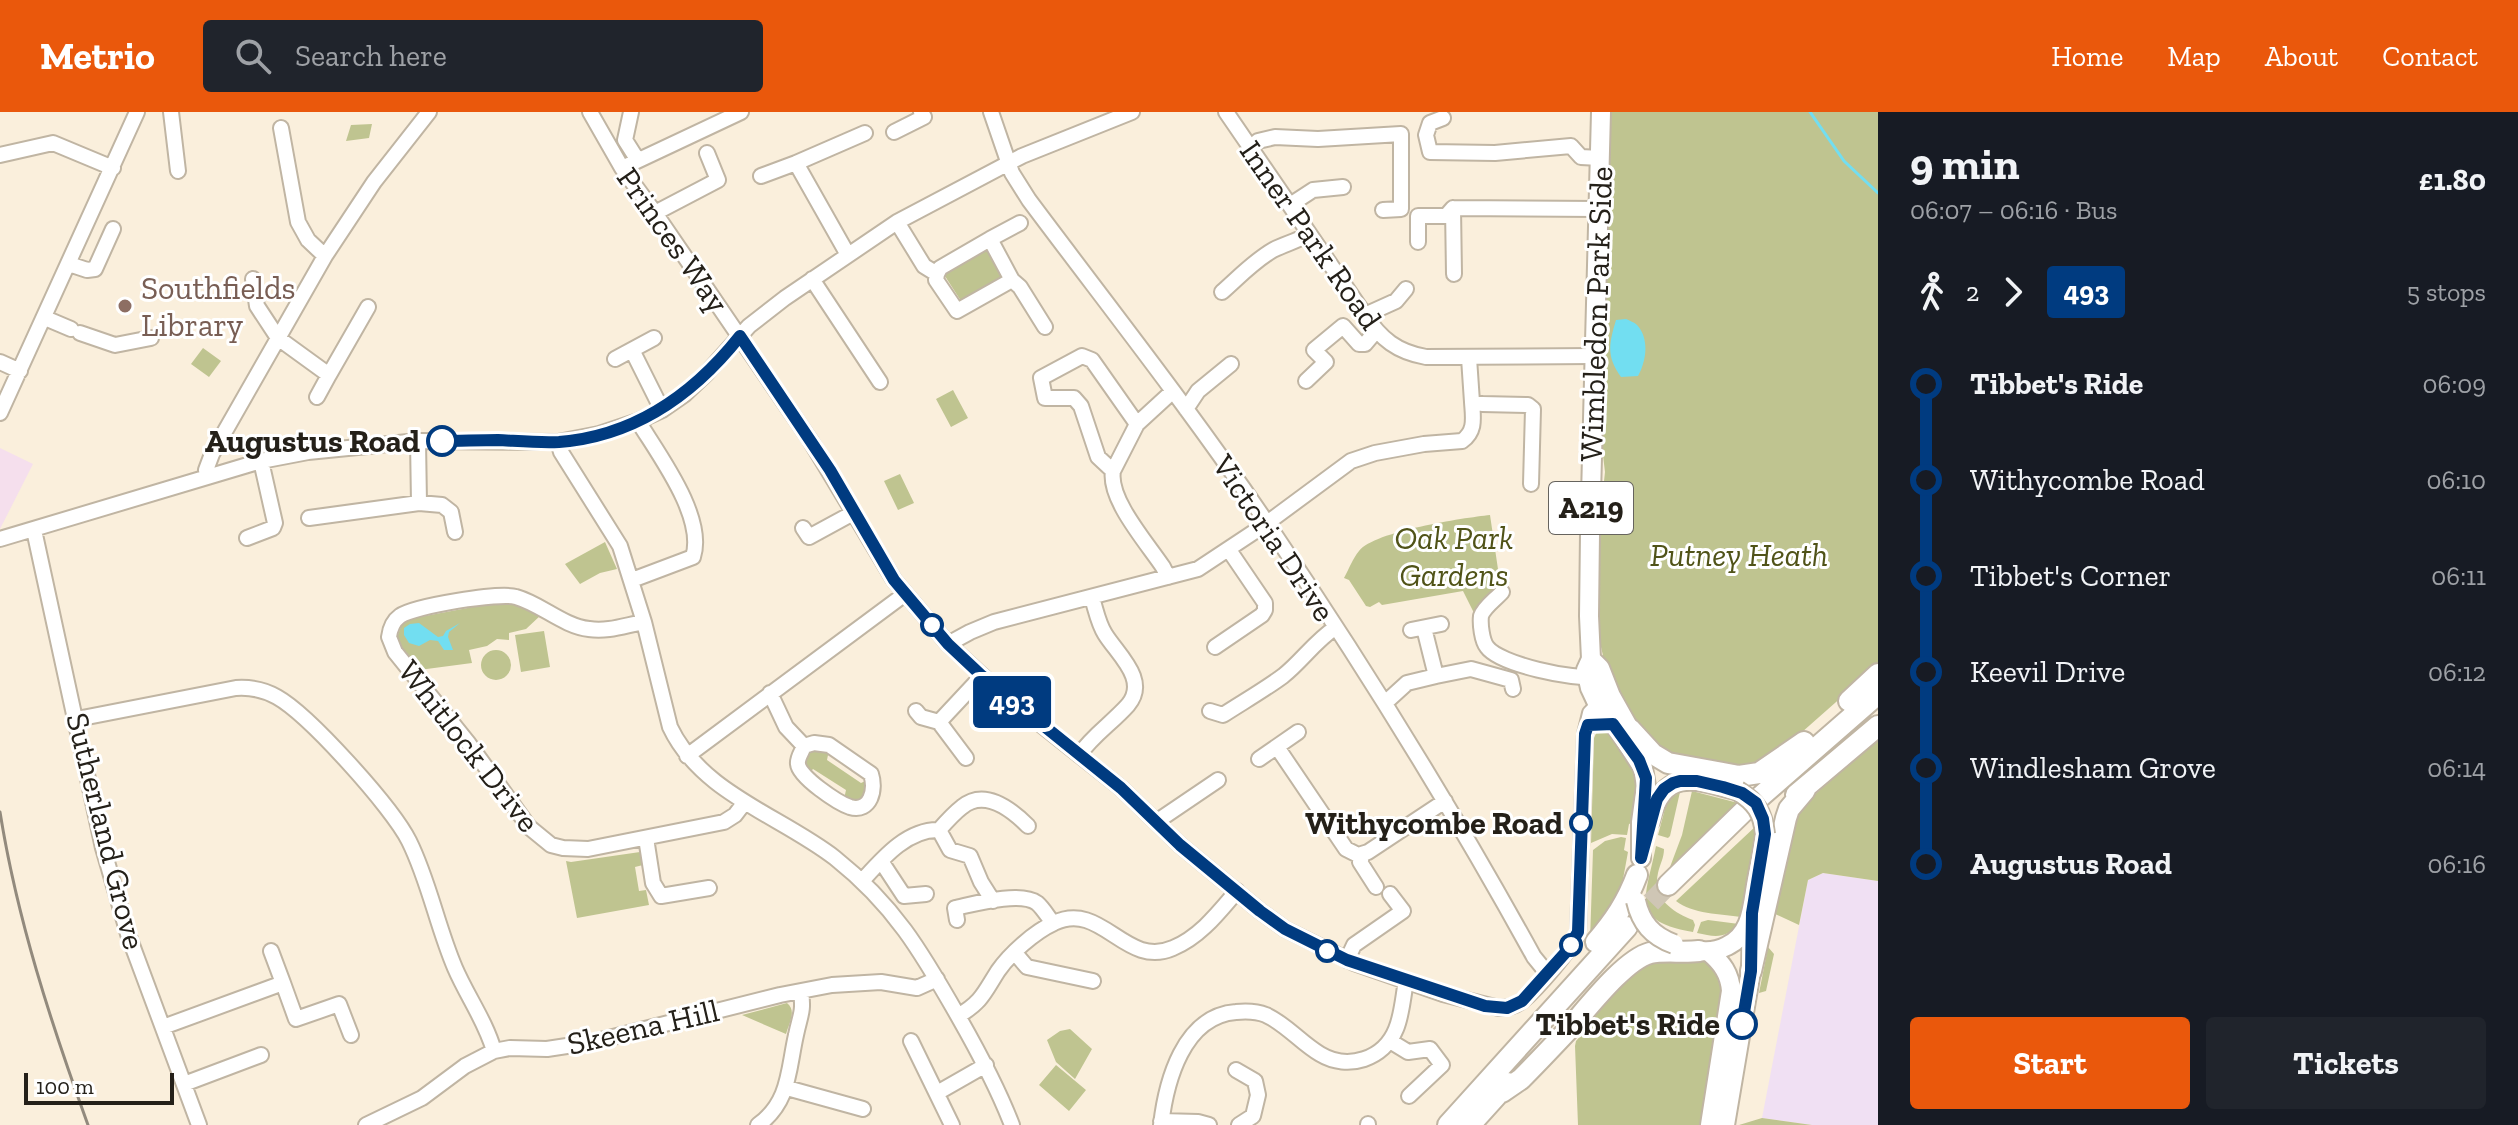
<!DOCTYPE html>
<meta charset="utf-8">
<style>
:root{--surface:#171b24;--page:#20242c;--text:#f1f3f6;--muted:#9ea1a6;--accent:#ea580c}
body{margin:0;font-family:"Zilla Slab",serif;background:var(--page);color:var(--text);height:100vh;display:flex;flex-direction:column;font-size:30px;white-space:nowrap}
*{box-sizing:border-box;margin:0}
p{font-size:26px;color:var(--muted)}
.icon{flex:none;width:44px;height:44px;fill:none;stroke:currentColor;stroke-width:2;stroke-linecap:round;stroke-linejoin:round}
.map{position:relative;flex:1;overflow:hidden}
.drawer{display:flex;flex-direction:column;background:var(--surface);width:640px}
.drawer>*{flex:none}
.badge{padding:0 16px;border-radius:6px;font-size:28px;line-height:52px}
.scale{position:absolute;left:24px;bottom:20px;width:150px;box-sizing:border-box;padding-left:8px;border:4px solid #242019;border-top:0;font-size:22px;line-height:28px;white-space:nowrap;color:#242019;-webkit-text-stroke:6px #fff;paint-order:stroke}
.map>.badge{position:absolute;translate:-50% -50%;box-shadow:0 0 0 4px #fff}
.legs{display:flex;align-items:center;gap:12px;height:88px;padding:0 32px;font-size:26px}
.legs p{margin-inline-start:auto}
.summary{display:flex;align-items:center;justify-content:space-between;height:136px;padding:0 32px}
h1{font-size:44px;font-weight:700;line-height:60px}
.cta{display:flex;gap:16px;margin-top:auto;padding:16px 32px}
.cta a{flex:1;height:92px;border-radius:8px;background:var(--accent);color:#fff;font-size:32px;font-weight:700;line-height:92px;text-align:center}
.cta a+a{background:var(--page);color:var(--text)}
ul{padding:0 32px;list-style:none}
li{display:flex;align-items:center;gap:28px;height:96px;font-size:30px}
li i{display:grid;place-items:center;width:12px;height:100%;margin:0 10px;background:currentColor}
li i::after{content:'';width:20px;height:20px;margin:-10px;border:6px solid;border-radius:50%;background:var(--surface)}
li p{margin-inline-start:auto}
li:first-child i{background:linear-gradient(#0000 50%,currentColor 0)}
li:last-child i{background:linear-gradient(currentColor 50%,#0000 0)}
header{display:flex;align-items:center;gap:48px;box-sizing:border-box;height:112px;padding:0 40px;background:var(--accent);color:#fff}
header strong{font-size:38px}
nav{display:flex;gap:44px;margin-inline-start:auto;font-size:28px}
.search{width:560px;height:72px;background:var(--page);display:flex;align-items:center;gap:20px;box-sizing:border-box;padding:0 28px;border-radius:8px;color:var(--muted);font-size:30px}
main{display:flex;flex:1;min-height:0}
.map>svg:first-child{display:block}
</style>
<header>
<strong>Metrio</strong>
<div class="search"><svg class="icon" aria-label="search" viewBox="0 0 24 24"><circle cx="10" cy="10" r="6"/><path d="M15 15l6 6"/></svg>Search here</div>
<nav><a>Home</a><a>Map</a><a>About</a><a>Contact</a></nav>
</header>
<main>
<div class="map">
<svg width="1878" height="1013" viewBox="0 0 1878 1013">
<rect width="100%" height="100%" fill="#faefdc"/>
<path fill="#f5dfed" d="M0 336 33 352 0 417Z"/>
<path fill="#f0e0f3" d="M1823 761 1878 769V1013H1812L1762 1006 1808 768Z"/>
<path fill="#bfc490" d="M1609 0H1878V553L1759 658 1674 649 1633 608 1604 548 1598 522 1600 406 1605 360 1602 335Z
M372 12 369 26 346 29 351 13Z
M989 137 1005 165 961 189 943 161Z
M203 236 221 249 209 265 191 252Z
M953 278 968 306 951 315 936 287Z
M900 362 914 391 898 398 884 369Z
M1490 403 1499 464 1510 470 1475 503 1463 479 1382 493 1379 490 1370 495 1366 494 1349 468 1344 466C1349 457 1353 446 1359 439 1375 419 1463 406 1490 403Z
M605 430 617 457 600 461 580 472 565 452Z
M494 491 521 493 541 503 526 517 509 521V528L497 527 487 534 469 538 472 551 419 558 400 533 397 525 402 512 409 507Z
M544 519 550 555 521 560 515 523Z
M481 553a15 15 0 1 1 30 0a15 15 0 1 1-30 0Z
M1603 616 1610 617 1639 656 1634 710 1629 712 1627 723 1612 722 1591 731 1594 626 1598 617Z
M1878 627V769L1823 761 1808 768 1799 813 1773 801 1797 698Z
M815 635 829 638 827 648 861 671 870 667 863 690 844 687 846 678 813 657 807 664 802 650 808 639Z
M1692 679 1742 692 1667 763 1682 723Z
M1680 680 1670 724 1668 726 1658 723 1667 689Z
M1757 713V730L1741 805C1721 802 1692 802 1676 789Z
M1621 725 1626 726 1624 738 1628 740 1619 789 1590 829 1593 738 1605 729Z
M1656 734 1664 737C1664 746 1660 752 1658 761 1652 787 1673 800 1693 808L1695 813 1693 820C1628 809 1646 785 1656 734Z
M640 740 643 753 635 755 639 779 646 778 649 793 577 806 566 749 571 750Z
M1708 808 1739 812C1726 827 1715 825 1697 821L1701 810Z
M1768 835 1774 842 1766 879 1759 881Z
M1671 844 1705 850 1714 855 1724 874 1703 1013H1578L1575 934 1576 929 1596 907 1591 900 1633 854Z
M787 891C797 899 789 911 786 922L742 903Z
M1070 917 1092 937 1075 967 1056 950 1047 928 1060 919Z
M1056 953 1086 978 1069 999 1039 973Z
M1762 1006 1812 1013H1739Z"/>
<path fill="#72def1" d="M1626 207C1630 209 1634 210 1637 213 1650 227 1646 250 1638 264L1621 265C1606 244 1609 232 1616 208Z
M419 511 438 525 443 524 446 519 460 511 449 520 448 525 453 538H444L438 529 430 528 419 534 409 531 404 523V516L410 512Z"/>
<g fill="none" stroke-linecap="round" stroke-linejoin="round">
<path stroke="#72def1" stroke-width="3" d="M1810 0 1844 49 1878 81"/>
<path stroke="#cfc6b5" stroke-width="20" stroke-dasharray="20 10" stroke-linecap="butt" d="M1630 812 1668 773"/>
<defs>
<path id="minor" d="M171 0 178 59
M590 0 622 56 655 101 810 328 894 468 948 532 1000 580 1121 676 1180 733 1260 799 1285 817 1354 851 1443 882 1499 896C1508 896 1515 894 1522 889 1537 877 1571 838 1578 820L1585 622 1590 601 1598 593 1606 592
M631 0 625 28 637 47
M991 0 1012 61 1029 88C1109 195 1192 300 1267 411 1362 551 1452 696 1534 845L1547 861
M1226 0 1365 203C1381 227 1397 240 1426 245L1594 244
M1443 6 1430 11 1426 23 1430 40 1495 41 1571 34 1581 45 1600 46
M281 16 298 110 308 128 325 144
M894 20 924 5 921 0
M1250 36 1258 29 1275 25 1318 27 1401 22V97L1383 98
M0 43 53 31 113 56
M622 56 741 0
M761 64 796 51
M1290 93 1313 78 1343 75
M655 101 718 68 707 41
M897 110 924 154 937 162 936 168 957 199 1012 168 1020 175 1045 215
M990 127 1020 111
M1418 130V104H1446L1453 96
M848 143 796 51 865 21
M69 152 87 158 95 157 113 117
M937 162 940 156 990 127 1012 168
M1454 162 1453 96 1598 97
M253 167 257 194 278 226 329 263 368 195
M812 167 880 270
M1222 180C1239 165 1254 149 1273 138 1285 132 1297 129 1309 122
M1365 203 1396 189 1406 177
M45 206 71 217
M80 221 115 233 151 226
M632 238 662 298
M1469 246 1472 290
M615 247 654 226
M0 250 20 259
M1306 269 1326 250 1314 238 1343 214 1359 232H1365L1376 219
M317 285 329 263
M1186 297 1198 279 1231 252
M0 301 137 0
M418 329 419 391
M558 330 561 340 620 434 644 510 670 615C701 681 781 704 835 746 894 793 921 839 958 904 978 939 997 974 1012 1013
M1113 359 1098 345 1081 294 1074 286H1045L1041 266 1082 244 1092 248 1137 312
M207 365 206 358 212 342 325 144 374 70 429 0
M309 406 419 391 442 393 451 400 455 420
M803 416 809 425 853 401
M34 418 103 736 128 822 199 1013
M247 426 273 416 275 411 261 349
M0 427 261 349 308 340 418 329 558 330 599 322 638 309 662 298 685 282 706 262 749 214 785 186 897 110 1022 44 1132 0
M1168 465 1163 455C1147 431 1108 387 1113 359L1137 312 1173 279
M632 468 693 445C706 405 658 342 638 309
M1502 480C1496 487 1484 495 1481 504 1480 512 1482 529 1487 535 1499 552 1575 569 1596 564
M644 510C626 513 608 520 589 517 563 514 541 492 516 485 500 480 414 494 400 504 393 509 390 517 389 525L395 540 469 632 529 715 551 733 563 736 588 737 724 710 735 703 745 690
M1424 516 1436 564
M1411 518 1441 512
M948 532 970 520 994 510 1198 457 1263 414 1351 349 1375 341 1424 332 1462 329C1476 319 1473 306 1472 290L1482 292 1528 293 1533 297 1531 372
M1215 535 1262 503 1265 498V491L1229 438
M770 581 786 615 804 634
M1385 591 1407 571 1436 564 1471 557 1511 568 1513 577
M916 599 921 605 939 610 982 564
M1210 599 1223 603C1243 590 1264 578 1283 564 1302 549 1315 529 1335 516
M77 607 236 576C251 575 263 577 277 585 309 603 392 695 409 729 429 769 437 814 455 856 467 884 486 910 494 939
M939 610 966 646
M814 631 829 633 871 662C876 677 871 701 850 695 838 691 799 665 798 652 797 646 802 640 804 634Z
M1277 635 1346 737 1358 743 1368 740 1445 689
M1079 643C1093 623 1112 611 1128 593 1149 568 1118 543 1105 522 1098 511 1096 498 1092 486
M687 644 905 482
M1259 647 1298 620
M1156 710 1218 668
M939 718 950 738 970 744 981 770 993 789
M646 726 653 771 661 784 709 776
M1363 742 1360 750 1376 775
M881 749 904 784 926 782
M862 769C882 747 907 717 939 718 946 710 953 702 962 695 985 676 1012 698 1028 714
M957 808 955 796C974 792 1020 779 1037 791 1043 796 1048 805 1053 811
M271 839 283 871
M1015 841 1027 855 1093 869
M1347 848 1354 833 1403 799 1390 782
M958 904C982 890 984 881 998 859 1010 842 1034 820 1054 811 1102 788 1125 857 1173 836 1200 825 1219 800 1237 779
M163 915 283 871 296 907 339 892 351 923
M911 929 952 1013
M1390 929 1408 940 1430 937 1442 953 1409 984
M1236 958 1255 969 1258 983 1253 1004 1239 1013
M184 972 261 943
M787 976 863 997
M937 981 986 953
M1161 1009 1198 1010 1209 1013
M1368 1012V1013
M366 1013 422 986 465 954 494 939 510 936 547 937 593 930 780 883 832 873 881 870 917 876 937 867
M758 1013C790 990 788 958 796 923 800 903 804 900 801 880
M1161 1013C1166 970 1183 904 1236 900 1246 899 1256 899 1266 903 1286 912 1301 931 1320 942 1348 959 1384 947 1396 917 1402 903 1403 885 1406 869"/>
<path id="major" d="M1591 547 1589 504 1590 422 1601 0
M1591 547 1586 558 1590 576 1598 593 1619 619 1643 656 1646 674 1641 710V746
M1591 547 1600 556 1611 584 1630 618
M1650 709C1663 655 1696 667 1738 679
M1702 839C1711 840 1719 838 1727 834 1751 823 1752 797 1756 773 1759 756 1763 740 1765 722
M1709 840C1722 851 1730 862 1731 879L1710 1013
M1725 1013 1751 859 1752 801"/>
<path id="highway" d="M1849 589 1878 562
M1630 617 1653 642 1668 651 1739 664 1759 661 1804 630
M1796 683 1878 614
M1668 773 1745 698 1878 582
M1596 830C1614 809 1627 790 1637 763
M1751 859 1786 706 1789 697 1805 678
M1502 980 1521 967C1537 951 1553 934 1569 917 1587 897 1624 848 1650 841 1663 838 1684 841 1699 839
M1448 1013 1627 815
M1470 1013 1508 971"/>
</defs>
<use href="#minor" stroke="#c0b5a3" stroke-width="18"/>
<use href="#major" stroke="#c0b5a3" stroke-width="22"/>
<use href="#highway" stroke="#c0b5a3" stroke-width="24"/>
<use href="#minor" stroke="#fff" stroke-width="14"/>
<use href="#major" stroke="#fff" stroke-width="18"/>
<use href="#highway" stroke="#fff" stroke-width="20"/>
<path stroke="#928a7d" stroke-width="3" d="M0 700C17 807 51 911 88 1013"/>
<defs>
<path id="major-bridge" d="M1738 679C1756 690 1763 701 1765 722
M1636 789C1641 811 1652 824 1674 832"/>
</defs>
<use href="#major-bridge" stroke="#c0b5a3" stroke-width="22" stroke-linecap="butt"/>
<use href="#major-bridge" stroke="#fff" stroke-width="18"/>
</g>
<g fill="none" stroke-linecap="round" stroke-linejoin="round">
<defs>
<path id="line-1" d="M442 329C460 329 479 328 498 328 518 329 539 331 559 330 636 324 694 282 740 224L830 358 894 468 948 532 982 564 1121 676 1180 733 1260 799 1285 817 1347 848 1485 894 1507 896 1522 889 1566 840 1578 820 1585 622 1588 613 1613 612 1639 648 1646 666 1641 746 1657 687 1664 677 1673 671 1680 669H1697L1723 675 1742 681 1756 691 1763 707 1765 722 1752 801 1751 859 1742 912"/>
</defs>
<use href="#line-1" stroke="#fff" stroke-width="18"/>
<use href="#line-1" stroke="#003b80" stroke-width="12"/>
</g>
<circle fill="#8d6e63" stroke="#fff" stroke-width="3" cx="125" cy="194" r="8"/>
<g fill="#fff" stroke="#003b80" stroke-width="4">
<circle cx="442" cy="329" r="14"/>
<circle cx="932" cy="513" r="10"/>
<circle cx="1581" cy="711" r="10"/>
<circle cx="1571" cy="833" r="10"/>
<circle cx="1327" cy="839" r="10"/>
<circle cx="1742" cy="912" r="14"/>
</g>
<g text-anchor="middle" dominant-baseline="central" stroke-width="6" stroke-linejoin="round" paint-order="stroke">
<rect fill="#fff" stroke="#66635e" stroke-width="2" x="1549" y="370" width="84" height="52" rx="6"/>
<g font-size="30" font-weight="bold" fill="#242019">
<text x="1591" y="396">A219</text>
</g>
<g font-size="32" fill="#242019" stroke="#fff">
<text transform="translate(1311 123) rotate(55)">Inner Park Road</text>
<text transform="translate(673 128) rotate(55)">Princes Way</text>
<text transform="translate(1596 202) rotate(-88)">Wimbledon Park Side</text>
<text transform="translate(1274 426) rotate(56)">Victoria Drive</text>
<text transform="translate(469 634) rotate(52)">Whitlock Drive</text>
<text transform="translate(106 719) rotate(76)">Sutherland Grove</text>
<text transform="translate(643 915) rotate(-13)">Skeena Hill</text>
</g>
<g font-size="32" fill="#785e54" stroke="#fff" text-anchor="start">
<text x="141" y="176">Southfields<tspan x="141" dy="37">Library</tspan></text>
</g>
<g font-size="32" font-weight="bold" fill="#242019" stroke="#fff" text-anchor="end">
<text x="420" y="329">Augustus Road</text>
<text x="1563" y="711">Withycombe Road</text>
<text x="1720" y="912">Tibbet's Ride</text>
</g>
<g font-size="32" font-style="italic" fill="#505318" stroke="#fff">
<text x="1454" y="426">Oak Park<tspan x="1454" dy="37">Gardens</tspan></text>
<text x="1739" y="443">Putney Heath</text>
</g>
</g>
</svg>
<div class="scale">100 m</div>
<b class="badge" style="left:1012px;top:590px;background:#003b80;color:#fff">493</b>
</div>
<section class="drawer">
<div class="summary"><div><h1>9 min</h1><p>06:07 – 06:16 · Bus</p></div><b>£1.80</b></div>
<div class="legs"><svg class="icon" aria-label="walk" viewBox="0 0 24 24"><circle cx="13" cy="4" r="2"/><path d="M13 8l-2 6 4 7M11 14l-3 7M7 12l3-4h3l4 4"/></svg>2<svg class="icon" aria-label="forward" viewBox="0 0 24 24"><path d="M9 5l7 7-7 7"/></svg><b class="badge" style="background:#003b80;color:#fff">493</b><p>5 stops</p></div>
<ul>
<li><i style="color:#003b80"></i><b>Tibbet's Ride</b><p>06:09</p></li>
<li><i style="color:#003b80"></i><span>Withycombe Road</span><p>06:10</p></li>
<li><i style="color:#003b80"></i><span>Tibbet's Corner</span><p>06:11</p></li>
<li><i style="color:#003b80"></i><span>Keevil Drive</span><p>06:12</p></li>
<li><i style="color:#003b80"></i><span>Windlesham Grove</span><p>06:14</p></li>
<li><i style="color:#003b80"></i><b>Augustus Road</b><p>06:16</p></li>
</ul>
<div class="cta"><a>Start</a><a>Tickets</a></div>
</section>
</main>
